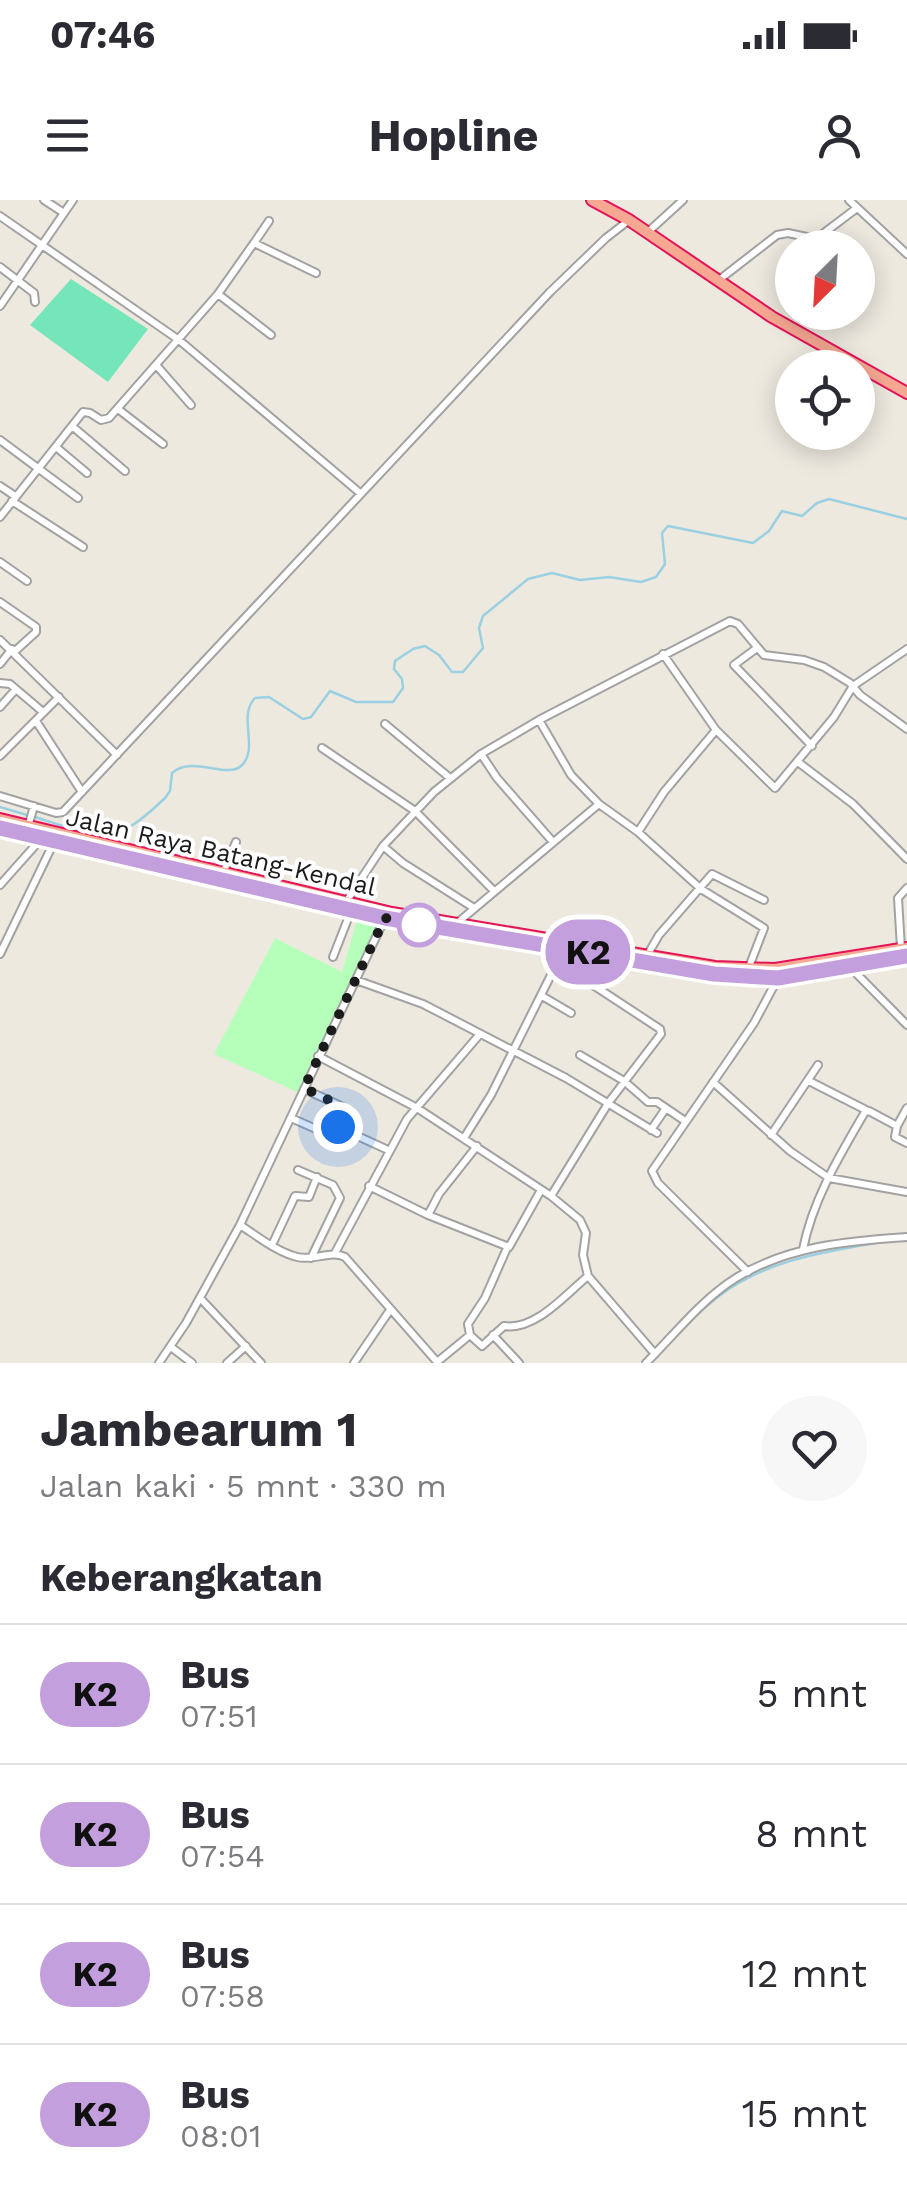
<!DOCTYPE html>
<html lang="id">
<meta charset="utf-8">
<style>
:root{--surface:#fff;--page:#f7f7f7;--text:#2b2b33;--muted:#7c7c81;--line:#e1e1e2}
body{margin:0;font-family:"Work Sans",sans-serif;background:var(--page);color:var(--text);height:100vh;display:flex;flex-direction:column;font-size:38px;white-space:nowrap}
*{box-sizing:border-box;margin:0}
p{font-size:32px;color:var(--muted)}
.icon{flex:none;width:55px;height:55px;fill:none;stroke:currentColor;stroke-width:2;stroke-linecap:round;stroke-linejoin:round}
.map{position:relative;height:1163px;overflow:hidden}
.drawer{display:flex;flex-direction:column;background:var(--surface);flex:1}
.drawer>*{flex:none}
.badge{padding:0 20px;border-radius:32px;font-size:35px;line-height:65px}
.needle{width:65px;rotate:204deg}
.fabs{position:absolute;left:775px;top:30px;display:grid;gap:20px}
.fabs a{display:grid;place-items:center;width:100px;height:100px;border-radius:50%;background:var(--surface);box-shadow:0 5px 25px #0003;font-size:50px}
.you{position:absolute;width:50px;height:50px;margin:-25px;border:8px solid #fff;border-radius:50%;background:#1a73e8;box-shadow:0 0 0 15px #1a73e833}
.map>.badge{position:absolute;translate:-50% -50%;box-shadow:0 0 0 5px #fff}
h2{padding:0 40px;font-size:38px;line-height:90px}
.round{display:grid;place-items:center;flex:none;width:105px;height:105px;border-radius:52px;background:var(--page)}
.head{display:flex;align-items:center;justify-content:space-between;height:170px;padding:0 40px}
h1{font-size:48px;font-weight:700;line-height:75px}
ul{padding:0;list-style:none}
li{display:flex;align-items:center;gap:30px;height:140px;padding:0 40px;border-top:2px solid var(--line)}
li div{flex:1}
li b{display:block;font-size:38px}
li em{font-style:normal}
li .badge{min-width:110px;font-weight:700;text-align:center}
.status{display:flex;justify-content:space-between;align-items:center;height:70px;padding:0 50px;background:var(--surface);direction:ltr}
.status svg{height:28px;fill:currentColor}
header{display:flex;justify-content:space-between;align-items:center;height:130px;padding:0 40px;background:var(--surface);font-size:45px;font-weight:700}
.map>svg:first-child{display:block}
</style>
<div class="status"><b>07:46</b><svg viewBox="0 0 49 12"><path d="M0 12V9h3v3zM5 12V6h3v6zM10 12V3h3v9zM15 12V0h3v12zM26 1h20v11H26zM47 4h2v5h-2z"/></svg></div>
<header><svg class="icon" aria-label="menu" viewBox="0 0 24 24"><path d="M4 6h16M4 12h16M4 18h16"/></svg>Hopline<svg class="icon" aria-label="person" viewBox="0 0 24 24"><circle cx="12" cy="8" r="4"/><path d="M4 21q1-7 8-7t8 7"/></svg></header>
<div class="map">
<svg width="907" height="1163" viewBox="0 0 907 1163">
<rect width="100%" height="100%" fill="#eee9df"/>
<path fill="#b5ffbb" d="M357 720 380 724 297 892 214 854 275 738 342 772Z"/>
<path fill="#74e6ba" d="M71 79 148 129 108 182 30 125Z"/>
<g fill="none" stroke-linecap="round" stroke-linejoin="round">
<path stroke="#9ad0e1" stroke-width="2.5" d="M0 607 27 615
M35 617C100 637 110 651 165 598L170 591 172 573C192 555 227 579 241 566 260 549 237 517 255 498L269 497 303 519 311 517 330 491 356 502H393L403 488 402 479 394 469 395 461 413 449 425 446 439 455 452 472H463L483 448 479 428 483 416 528 379 552 373 580 380 609 377 641 382 656 377 665 364 662 333 668 326 753 343 769 331 782 311 802 316 817 303 829 299 907 319
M651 1162C673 1140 694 1115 719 1096 766 1060 824 1052 881 1042"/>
<defs>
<path id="minor" d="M44 0 64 13
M849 0 907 54
M0 16 179 140 360 293
M648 32 683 0
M254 43 269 21
M0 67 34 93 35 102
M719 80 777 35 788 33 816 39 857 8
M218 94 271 135
M0 106 73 0
M157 166 191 205
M118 209 163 244
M72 226 125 271
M0 240 78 298
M56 247 87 273
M0 286 15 296
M12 301 83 347
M0 317 83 212 90 213 101 220 109 218 218 94 254 43 316 73
M0 362 27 381
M0 402 36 427V432L14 452
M0 440 117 555
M757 448 734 465 812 546
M663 454 716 530 775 588 834 517 853 486 907 449
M0 464 12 449
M0 483 10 484 43 512
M0 507 16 489
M539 520 571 575 599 604 638 632 701 689 764 728 749 767
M36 521 82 592
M385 524 450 578
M322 548 415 611 494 691
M481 554 497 578 553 642
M0 556 59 497
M798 562 853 604 907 659
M0 596 56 613 63 612 550 92 606 38 628 21
M28 627 34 606
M638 632 664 592 716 530
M383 646 403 663 474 708
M223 673 236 642
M0 685 41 639
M346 702 383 646 434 592 481 554 539 520 730 421 738 424 764 455 804 460 824 467 850 483 860 495 907 529
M456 724 599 604
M901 748 898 698 907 688
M0 754 54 642
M648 754 659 735 712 674 764 700
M333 757 351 711
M850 767 907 825
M356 780 423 804 566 878 657 933
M542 796 571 813
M580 855 624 881 648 902H657L685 921
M318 856 417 908 551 996 580 1020 586 1033 583 1055 588 1076 655 1154
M809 881 866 910
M713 882 790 951 829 978 907 992
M304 889 341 906 340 928 388 950
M291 918 316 929
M897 926 907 908
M651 930 666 908
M771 935 818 865
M464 938 491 895 564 749
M298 970 333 985 340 998 311 1058
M369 986 428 1015 439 994 477 946
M551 996 609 902 661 834 660 829 558 762
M428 1015 509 1047 541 990
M240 1025C257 1036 277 1052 297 1057 314 1061 331 1050 345 1057L438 1163
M272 1045 295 996 309 997 317 977
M803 1049C813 999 840 955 865 912L869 911 897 926 895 937 907 943
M335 1053 407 919 480 834
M748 1072 658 983 652 971 754 823 777 780
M200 1098 261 1163
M470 1135 468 1124 485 1098 507 1048
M493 1135 519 1163
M171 1147 192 1163
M437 1162 470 1135 482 1146 504 1126C535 1131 565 1095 588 1076
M159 1163 186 1123 240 1025 385 718
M227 1163 246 1146
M354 1163 390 1110
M646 1163C674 1135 702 1099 736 1078 788 1046 847 1041 907 1037"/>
<path id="trunk" d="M592 0 629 20 772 117 907 193
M0 619 392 713 715 767 775 769 907 748
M0 628 283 697 385 718 714 774 778 779 907 756"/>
</defs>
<use href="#minor" stroke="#a2a2a2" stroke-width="10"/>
<use href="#trunk" stroke="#e5135a" stroke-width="14"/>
<use href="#minor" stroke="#fff" stroke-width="6"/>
<use href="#trunk" stroke="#f6a892" stroke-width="10"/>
</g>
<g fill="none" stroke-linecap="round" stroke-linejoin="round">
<defs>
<path id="line" d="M0 628 385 718 714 774 778 778 907 756"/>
</defs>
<use href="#line" stroke="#fff" stroke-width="22"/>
<use href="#line" stroke="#c3a0dd" stroke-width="15"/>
<path stroke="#1b1b1b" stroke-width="10" stroke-dasharray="0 18" d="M338 927 341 906 304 888 385 718 419 725"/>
</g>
<circle fill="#fff" stroke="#c3a0dd" stroke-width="5" cx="419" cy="725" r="20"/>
<g text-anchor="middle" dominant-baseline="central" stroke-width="8" stroke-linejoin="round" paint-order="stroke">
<g font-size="25" fill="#1b1b1b" stroke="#fff">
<text transform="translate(221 652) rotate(13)">Jalan Raya Batang-Kendal</text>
</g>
</g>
</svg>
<div class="fabs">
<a><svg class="needle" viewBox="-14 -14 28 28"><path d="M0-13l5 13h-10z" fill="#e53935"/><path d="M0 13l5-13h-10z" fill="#7c7c81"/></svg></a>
<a><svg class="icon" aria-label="locate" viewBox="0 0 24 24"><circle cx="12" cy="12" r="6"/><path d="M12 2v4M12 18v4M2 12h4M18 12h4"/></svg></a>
</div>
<div class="you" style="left:338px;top:927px"></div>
<b class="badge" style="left:588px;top:752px;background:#c3a0dd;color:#111">K2</b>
</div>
<section class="drawer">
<div class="head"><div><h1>Jambearum 1</h1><p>Jalan kaki · 5 mnt · 330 m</p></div><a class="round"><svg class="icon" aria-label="heart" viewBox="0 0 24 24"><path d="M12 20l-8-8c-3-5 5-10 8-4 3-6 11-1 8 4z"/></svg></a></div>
<h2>Keberangkatan</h2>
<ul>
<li><span class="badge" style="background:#c3a0dd;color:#111">K2</span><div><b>Bus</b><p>07:51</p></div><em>5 mnt</em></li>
<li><span class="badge" style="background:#c3a0dd;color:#111">K2</span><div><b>Bus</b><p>07:54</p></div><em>8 mnt</em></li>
<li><span class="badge" style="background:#c3a0dd;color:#111">K2</span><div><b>Bus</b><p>07:58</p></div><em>12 mnt</em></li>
<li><span class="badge" style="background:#c3a0dd;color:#111">K2</span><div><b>Bus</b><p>08:01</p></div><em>15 mnt</em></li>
</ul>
</section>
